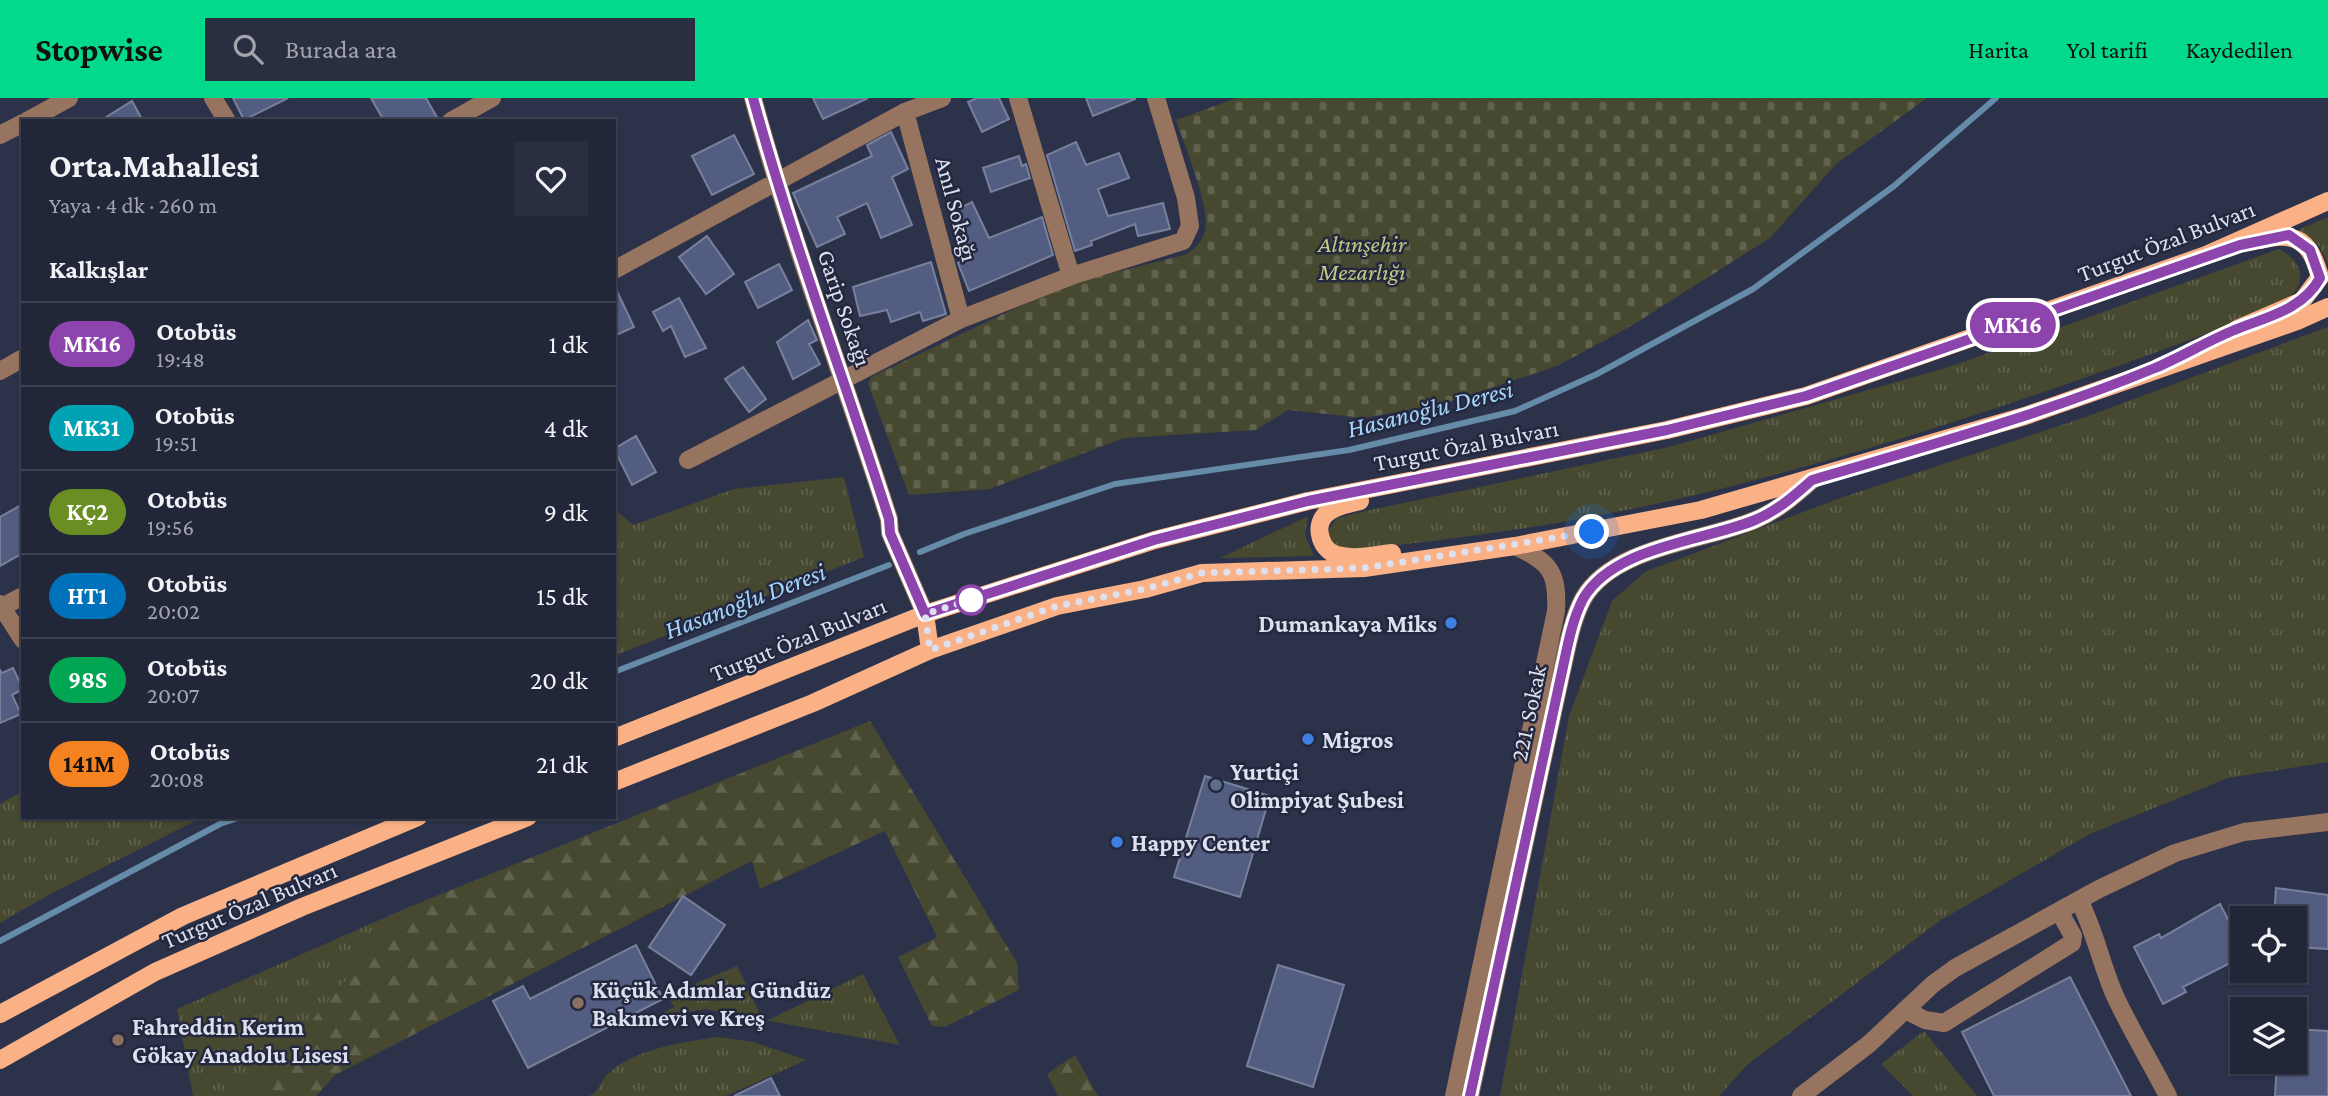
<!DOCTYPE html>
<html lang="tr">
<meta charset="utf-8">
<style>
:root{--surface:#212638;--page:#292e40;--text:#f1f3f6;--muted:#a2a5ae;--line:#3e4353;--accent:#02d98b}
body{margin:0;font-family:"Crimson Pro",serif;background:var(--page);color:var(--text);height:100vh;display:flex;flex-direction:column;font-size:26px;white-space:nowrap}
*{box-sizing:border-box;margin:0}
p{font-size:23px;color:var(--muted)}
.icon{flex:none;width:38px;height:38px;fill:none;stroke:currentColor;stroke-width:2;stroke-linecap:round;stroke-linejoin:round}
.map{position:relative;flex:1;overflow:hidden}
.drawer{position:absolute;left:21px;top:21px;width:595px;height:700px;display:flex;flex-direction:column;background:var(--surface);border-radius:0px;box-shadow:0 2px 5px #0004,0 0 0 2px var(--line)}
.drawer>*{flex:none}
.badge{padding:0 14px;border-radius:23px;font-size:24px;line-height:46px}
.buttons{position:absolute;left:2230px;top:808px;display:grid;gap:14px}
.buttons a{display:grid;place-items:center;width:77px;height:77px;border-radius:0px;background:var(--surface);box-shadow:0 2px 5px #0004,0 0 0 2px var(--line);font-size:35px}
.you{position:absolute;width:35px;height:35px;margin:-18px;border:5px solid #fff;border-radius:50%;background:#1a73e8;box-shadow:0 0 0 10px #1a73e833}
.map>.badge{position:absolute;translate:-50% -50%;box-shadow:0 0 0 4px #fff}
h2{padding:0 28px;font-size:26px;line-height:63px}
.round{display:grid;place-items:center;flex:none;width:74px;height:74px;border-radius:0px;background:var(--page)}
.overview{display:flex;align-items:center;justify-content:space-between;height:119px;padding:0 28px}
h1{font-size:33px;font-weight:700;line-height:52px}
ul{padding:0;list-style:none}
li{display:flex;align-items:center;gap:21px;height:84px;padding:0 28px;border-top:2px solid var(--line)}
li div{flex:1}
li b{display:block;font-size:26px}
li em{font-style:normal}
li .badge{min-width:77px;font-weight:700;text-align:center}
header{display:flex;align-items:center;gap:42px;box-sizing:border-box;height:98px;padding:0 35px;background:var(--accent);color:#111}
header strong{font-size:33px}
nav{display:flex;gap:38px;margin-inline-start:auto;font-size:24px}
.search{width:490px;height:63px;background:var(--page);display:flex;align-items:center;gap:18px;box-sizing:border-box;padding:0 24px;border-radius:0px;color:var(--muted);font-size:26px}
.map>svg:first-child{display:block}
</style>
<header>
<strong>Stopwise</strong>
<div class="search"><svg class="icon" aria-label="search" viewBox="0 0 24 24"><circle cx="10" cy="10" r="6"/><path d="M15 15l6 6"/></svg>Burada ara</div>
<nav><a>Harita</a><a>Yol tarifi</a><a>Kaydedilen</a></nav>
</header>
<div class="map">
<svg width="2328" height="998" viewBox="0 0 2328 998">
<defs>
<pattern id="grass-tufts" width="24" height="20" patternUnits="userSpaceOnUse" patternTransform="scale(1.75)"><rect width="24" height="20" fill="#46482f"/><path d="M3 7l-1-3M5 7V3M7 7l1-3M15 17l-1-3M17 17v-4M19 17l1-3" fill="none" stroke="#60624d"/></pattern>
<pattern id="forest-firs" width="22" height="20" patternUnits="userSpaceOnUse" patternTransform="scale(1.75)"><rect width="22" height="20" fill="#46482f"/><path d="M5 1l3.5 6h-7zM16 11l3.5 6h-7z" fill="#60624d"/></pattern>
<pattern id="cemetery-stones" width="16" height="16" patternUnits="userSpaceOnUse" patternTransform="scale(1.75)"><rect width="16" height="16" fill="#46482f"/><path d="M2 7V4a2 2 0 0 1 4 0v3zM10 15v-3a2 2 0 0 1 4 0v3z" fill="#60624d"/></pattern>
</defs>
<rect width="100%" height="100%" fill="#2c324a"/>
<path fill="url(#grass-tufts)" d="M2328 119V166L2319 148 2298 132Z
M2279 151C2309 167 2305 190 2281 208 2095 278 1905 346 1712 393 1590 423 1465 441 1340 453L1327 435 1337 420 1356 415 1669 349 1952 268Z
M2328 229V664L2228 680 2090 736 1941 822 1747 967 1719 998H1500L1569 618 1612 503 1645 474 1840 400 2080 321Z
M844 379 864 459 614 558V411L633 427 734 391Z
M1308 418 1305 437 1314 458 1220 460Z
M23 693V719H203L52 795 0 825V706Z
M409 809 247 998H193L177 911Z
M737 868 764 924 863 876 900 947 705 911 649 922 674 909 670 902 699 884Z
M1924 933 1977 998H1913L1881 966Z
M718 939 754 944 806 962 726 998H589C602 992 600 981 610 974 638 950 683 944 718 939Z"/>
<path fill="url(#forest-firs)" d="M870 623 1017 865 1019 892 945 929 932 928 898 859 937 839 885 733 760 791 752 763 335 977 316 998H247L409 809Z
M1075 957 1098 998H1058L1047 976Z"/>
<path fill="url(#cemetery-stones)" d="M1237 0H1927L1836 66 1770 140 1631 228 1557 268 1445 305 1364 320 1288 312 1256 332 1124 340 990 391 909 397 868 286 871 279 1064 187 1184 157C1194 152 1202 145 1205 133 1211 109 1184 47 1176 22Z"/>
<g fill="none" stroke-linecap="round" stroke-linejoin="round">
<path stroke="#658ba9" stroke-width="6" d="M920 454 964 436 1115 386 1349 352 1515 313 1597 276 1753 191 1894 88 1996 0
M614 574 889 467
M0 843 220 726 241 719"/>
</g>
<path fill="#535d82" stroke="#78809b" stroke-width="2" d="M233 0H288L244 22Z
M371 0H426L439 23H384Z
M813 0H868L823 21Z
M977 0H999L1009 21 982 34 968 4Z
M1086 0H1135V1L1093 18Z
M132 3 143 23H100Z
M891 34 908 71 892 79 912 127 881 140 867 105 837 119 845 136 817 149 793 95 872 58 867 47Z
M734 37 754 76 712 97 692 58Z
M1076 44 1086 67 1119 55 1129 80 1098 91 1108 118 1163 105 1170 131 1138 138 1135 126 1091 143 1092 147 1075 153 1047 57Z
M1019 58 1022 68 1026 66 1030 80 991 94 983 70Z
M972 104 989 140 1042 119 1053 157 969 193 958 165 973 158 952 114Z
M707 138 734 176 706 196 679 159Z
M931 164 946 216 923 223 920 214 891 224 887 212 860 218 853 189Z
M779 166 792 192 758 210 745 184Z
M614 187 634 229 614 238Z
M679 200 706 250 685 259 671 228 663 233 653 214Z
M808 222 817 242 809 246 820 266 793 281 777 244Z
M743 269 766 301 749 314 725 281Z
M636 338 656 374 632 387 614 351Z
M23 406V455L0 468V419Z
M13 570 23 591 12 597 21 616 0 625V572L2 575Z
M1205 678 1270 698 1240 799 1174 779Z
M2276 790 2328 797V851L2294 849V821H2274Z
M683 798 725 827 691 877 649 849Z
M2220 806 2242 848V859L2183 889 2186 894 2163 906 2134 849 2159 836 2161 840Z
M636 847 663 901 528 970 493 903 523 888 530 901Z
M1278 867 1344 887 1313 989 1247 968Z
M2070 879 2131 998H1994L1962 934Z
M2294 931 2328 933V998H2275L2277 964H2294Z
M771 980 780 998H734Z"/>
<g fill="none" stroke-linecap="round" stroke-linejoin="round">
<path stroke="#97745f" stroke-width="18" d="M213 0 227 23
M753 0C791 142 844 280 889 421L890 435 925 516
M1018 0 1071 178
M905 14 961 221
M27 23 69 0
M451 23 492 0
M0 37 23 25
M614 172 905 14 942 0
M0 273 23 260
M688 362 961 221 1071 178 1183 143 1190 128 1186 100 1156 0
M0 506 23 542
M0 510 23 498
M2079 802C2095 833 2101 866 2115 898 2131 932 2151 965 2168 998
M1905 912 1925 922 1944 925 2072 845 2073 838 2059 813
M1454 998 1556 513C1558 474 1550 464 1515 448
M1470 998 1561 577C1567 552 1571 524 1583 501 1613 448 1705 443 1755 422 1777 413 1794 398 1812 382
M1801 998 1869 946 1933 886 1955 870 2099 791 2175 755 2244 734 2328 724"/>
<path stroke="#fbb186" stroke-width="18" d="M2237 231 2302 203 2320 179C2311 144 2297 132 2260 142
M1360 403C1349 406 1333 408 1325 417 1313 430 1322 453 1337 457 1354 462 1375 457 1392 455
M925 516 930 552
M614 640 925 516 1155 442 1308 403 1667 332 1806 298 2206 157 2328 103
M614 684 813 605 930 552 1057 508 1145 491 1202 475 1364 470 1515 448 1701 412 2025 318 2297 223 2328 209
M0 916 183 818 418 719
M0 962 155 874 302 809 528 719"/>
</g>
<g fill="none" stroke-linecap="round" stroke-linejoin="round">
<defs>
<path id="line" d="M753 0C792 142 844 280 889 421L890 435 925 516 1154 442 1308 403 1667 332 1806 298 2240 147 2289 137 2310 152 2320 180C2302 213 2265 219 2232 233 2206 244 2181 259 2155 270 2044 316 1927 348 1812 382 1794 398 1777 413 1755 422 1705 443 1613 448 1583 501 1571 524 1567 552 1561 578L1470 998"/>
</defs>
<use href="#line" stroke="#fff" stroke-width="16"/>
<use href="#line" stroke="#8e44ad" stroke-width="10"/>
<path stroke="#dce0ef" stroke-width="7" stroke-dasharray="0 12.6" d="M971 502 976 500 925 516 930 552 1057 508 1145 491 1202 475 1364 470 1592 434"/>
</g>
<circle fill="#fff" stroke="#8e44ad" stroke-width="3.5" cx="971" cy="502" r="14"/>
<g fill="#3f7fe0" stroke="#23283f" stroke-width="2.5">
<circle cx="1451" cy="525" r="7"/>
<circle cx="1308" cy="641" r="7"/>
<circle cx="1117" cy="744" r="7"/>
</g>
<circle fill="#5c6f8a" stroke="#23283f" stroke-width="2.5" cx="1216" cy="687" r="7"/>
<g fill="#8d6e63" stroke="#23283f" stroke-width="2.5">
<circle cx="578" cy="905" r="7"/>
<circle cx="118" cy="942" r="7"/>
</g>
<g text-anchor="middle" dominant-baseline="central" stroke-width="5" stroke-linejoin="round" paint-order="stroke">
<g font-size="24" fill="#dce0ef" stroke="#23283f">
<text transform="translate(957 111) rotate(75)">Anıl Sokağı</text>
<text transform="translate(2166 143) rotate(-21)">Turgut Özal Bulvarı</text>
<text transform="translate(845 210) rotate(71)">Garip Sokağı</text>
<text transform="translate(1466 347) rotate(-11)">Turgut Özal Bulvarı</text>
<text transform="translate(798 541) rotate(-22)">Turgut Özal Bulvarı</text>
<text transform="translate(1528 615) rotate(-78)">221. Sokak</text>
<text transform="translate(249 807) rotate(-23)">Turgut Özal Bulvarı</text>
</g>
<g font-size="24" font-style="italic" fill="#c3c882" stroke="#23283f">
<text x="1362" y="145">Altınşehir<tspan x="1362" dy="28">Mezarlığı</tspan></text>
</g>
<g font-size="24" font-weight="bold" fill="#dce0ef" stroke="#23283f" text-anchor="start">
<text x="1437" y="525" text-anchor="end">Dumankaya Miks</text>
<text x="1322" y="641">Migros</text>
<text x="1230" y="673">Yurtiçi<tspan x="1230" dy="28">Olimpiyat Şubesi</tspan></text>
<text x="1131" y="744">Happy Center</text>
<text x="592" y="891">Küçük Adımlar Gündüz<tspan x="592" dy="28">Bakımevi ve Kreş</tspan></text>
<text x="132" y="928">Fahreddin Kerim<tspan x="132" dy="28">Gökay Anadolu Lisesi</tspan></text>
</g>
<g font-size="26" font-style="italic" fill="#a5d5fb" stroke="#23283f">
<text transform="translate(1430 311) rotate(-14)">Hasanoğlu Deresi</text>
<text transform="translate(745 503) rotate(-21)">Hasanoğlu Deresi</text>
</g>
</g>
</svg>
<div class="buttons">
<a><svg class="icon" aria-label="locate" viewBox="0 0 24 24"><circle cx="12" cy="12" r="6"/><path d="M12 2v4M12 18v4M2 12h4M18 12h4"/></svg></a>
<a><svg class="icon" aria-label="layers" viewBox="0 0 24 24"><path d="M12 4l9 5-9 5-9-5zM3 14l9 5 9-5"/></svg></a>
</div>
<div class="you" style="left:1592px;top:434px"></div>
<b class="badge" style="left:2013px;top:227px;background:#8e44ad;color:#fff">MK16</b>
<section class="drawer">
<div class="overview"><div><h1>Orta.Mahallesi</h1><p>Yaya · 4 dk · 260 m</p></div><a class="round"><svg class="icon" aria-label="heart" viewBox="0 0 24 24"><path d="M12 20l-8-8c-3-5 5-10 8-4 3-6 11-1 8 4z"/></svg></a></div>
<h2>Kalkışlar</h2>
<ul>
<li><span class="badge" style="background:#8e44ad;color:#fff">MK16</span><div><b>Otobüs</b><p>19:48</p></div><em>1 dk</em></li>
<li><span class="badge" style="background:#00a3b4;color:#fff">MK31</span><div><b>Otobüs</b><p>19:51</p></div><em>4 dk</em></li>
<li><span class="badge" style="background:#6b8e23;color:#fff">KÇ2</span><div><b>Otobüs</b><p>19:56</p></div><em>9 dk</em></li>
<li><span class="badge" style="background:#0072bc;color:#fff">HT1</span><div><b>Otobüs</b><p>20:02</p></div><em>15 dk</em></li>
<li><span class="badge" style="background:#00a651;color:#fff">98S</span><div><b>Otobüs</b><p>20:07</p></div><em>20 dk</em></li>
<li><span class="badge" style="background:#f58220;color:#111">141M</span><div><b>Otobüs</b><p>20:08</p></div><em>21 dk</em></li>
</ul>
</section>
</div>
